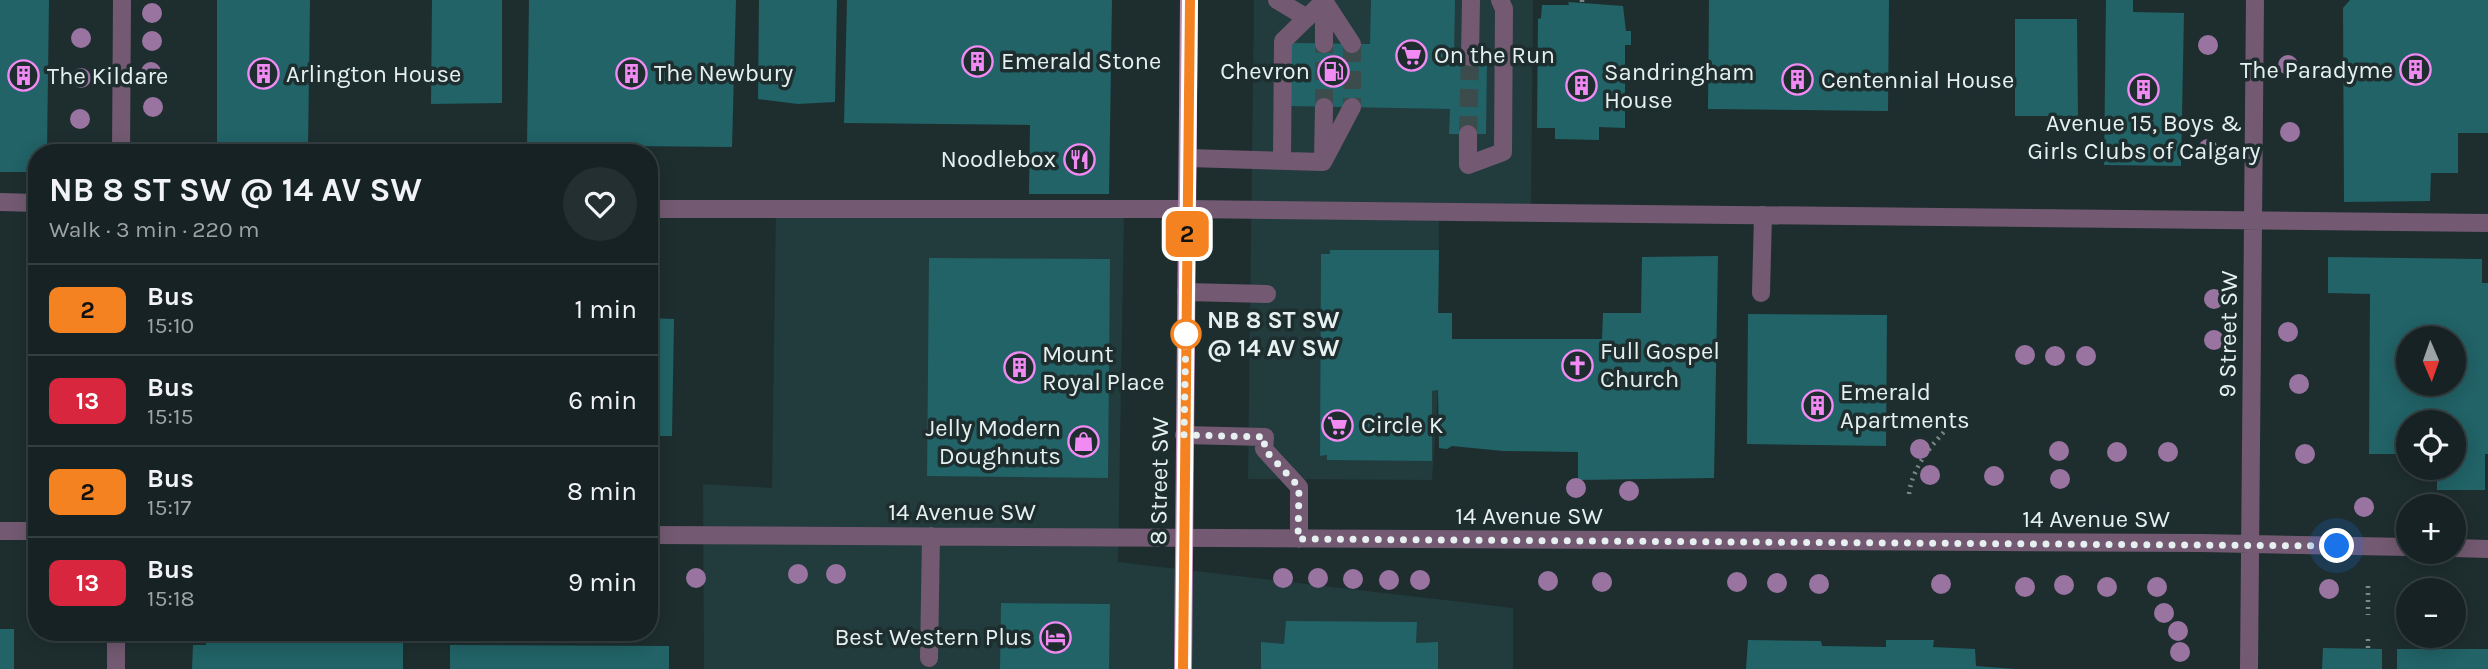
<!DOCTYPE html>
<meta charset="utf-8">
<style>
:root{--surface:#162223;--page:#232f30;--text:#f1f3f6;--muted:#9ea4a6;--line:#353f41}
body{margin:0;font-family:Karla,sans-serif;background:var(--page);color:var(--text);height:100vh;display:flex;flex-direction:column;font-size:26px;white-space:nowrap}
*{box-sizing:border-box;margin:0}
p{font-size:23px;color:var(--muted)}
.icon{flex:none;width:38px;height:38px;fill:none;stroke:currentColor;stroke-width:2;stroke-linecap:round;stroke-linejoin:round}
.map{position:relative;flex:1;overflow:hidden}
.details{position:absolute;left:28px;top:144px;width:630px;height:497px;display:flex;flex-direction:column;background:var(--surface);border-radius:28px;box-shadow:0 4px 18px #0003,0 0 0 2px var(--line)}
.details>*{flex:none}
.badge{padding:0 14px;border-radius:10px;font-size:24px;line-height:46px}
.needle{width:46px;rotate:178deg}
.controls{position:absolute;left:2396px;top:326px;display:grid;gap:14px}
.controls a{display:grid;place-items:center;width:70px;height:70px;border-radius:50%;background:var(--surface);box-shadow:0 4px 18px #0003,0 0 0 2px var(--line);font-size:35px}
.you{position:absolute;width:35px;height:35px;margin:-18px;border:5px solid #fff;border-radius:50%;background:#1a73e8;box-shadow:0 0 0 10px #1a73e833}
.map>.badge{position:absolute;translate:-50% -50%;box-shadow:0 0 0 4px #fff}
.round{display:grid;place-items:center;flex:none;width:74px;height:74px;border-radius:37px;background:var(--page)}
.head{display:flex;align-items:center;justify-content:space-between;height:119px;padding:0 21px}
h1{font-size:33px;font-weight:700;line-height:52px}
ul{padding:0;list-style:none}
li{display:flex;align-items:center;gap:21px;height:91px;padding:0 21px;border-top:2px solid var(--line)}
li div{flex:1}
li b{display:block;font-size:26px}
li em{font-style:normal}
li .badge{min-width:77px;font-weight:700;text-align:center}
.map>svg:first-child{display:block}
</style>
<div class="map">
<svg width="2488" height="669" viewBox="0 0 2488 669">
<rect width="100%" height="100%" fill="#1e2e2f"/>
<path fill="#223b3d" d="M1254 0H1533L1531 207 1439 206 1438 390 1432 480 1248 479Z
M776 206 1124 213 1118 562 1513 608V669H704L703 484 772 488Z"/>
<path fill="#216367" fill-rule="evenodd" d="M0 0H49L47 152H37V172H0Z
M217 0H310L308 149 217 148Z
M432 0H502V103L431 104Z
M529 0H736L732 147 527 145Z
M759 0H837L835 102 798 104 758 99Z
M847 0H1112L1109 194H1029L1030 125 844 123Z
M1371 0H1455L1454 57 1487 58 1486 134H1449L1450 109 1290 106 1291 43 1370 44Z
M1709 0H1889L1888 111 1708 109Z
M2106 0H2133V12L2184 13 2181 166 2104 165Z
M2350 0H2488V133H2458V173H2431L2430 201 2344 202 2343 8Z
M1568 2 1623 6 1626 31H1631V45H1625V128L1599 127V140L1555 139V128H1537L1538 19 1541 18 1542 5H1569Z
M2015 19H2077L2078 116H2015Z
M1330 250H1439L1438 313H1452V339H1602L1603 313H1641L1642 257 1718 256 1714 478 1578 480V452L1503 451 1452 446 1447 449 1439 448 1438 390 1432 391V461L1327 460V455L1320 456 1321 254H1330Z
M2328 257 2482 259V283H2488V454H2485V490H2437V467H2454V422H2408V454H2369L2370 294 2328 293ZM2408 338H2454V383H2408Z
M929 258 1110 259 1108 478 927 476Z
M1748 314 1887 315 1886 446 1747 444Z
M649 318 674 319 672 436H649Z
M1001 603 1110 604 1109 669H1000Z
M1286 621 1417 622 1416 643 1438 642V669H1261V642L1284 644Z
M0 629H14V669H0Z
M206 632H403V669H192L193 645H206Z
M1748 640 1821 641 1822 646 1886 647V640H1934L1933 647 1975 649 1976 666 2015 669H1746Z
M450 645 669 646V669H450Z
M2323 648 2382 649V669H2322Z
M2397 649H2488V669H2397Z"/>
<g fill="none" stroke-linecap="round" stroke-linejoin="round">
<path stroke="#3c4b4c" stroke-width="18" stroke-dasharray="18 9" stroke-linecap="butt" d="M1352 44V107
M1324 107V44
M1468 134 1470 57"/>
<path stroke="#7b8889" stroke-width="4.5" stroke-dasharray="2 5" stroke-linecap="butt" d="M1582 2V0
M1909 494C1913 462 1939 437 1960 415
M2368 586V615
M2447 635V649
M2368 648V637"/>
<path stroke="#735a72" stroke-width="18" d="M1277 0 1307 18
M1324 44V2
M1470 57 1471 0
M1468 134V165L1503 152 1504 9 1500 0
M121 152 122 0
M1188 158 1323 162
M1323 159 1324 107
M1282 161 1283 41 1324 1 1352 44
M1323 162 1352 107
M0 202 37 203
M649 209H1187L2488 223
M1186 292 1267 294
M1761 293 1763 215
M1184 435 1265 437 1264 449 1299 487V539
M0 531H37
M649 535 2201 543 2408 547
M2454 548 2488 549
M929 658 931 536
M116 669V632
M2249 669 2255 0"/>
<path stroke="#ba87b9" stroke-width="18" d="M1183 669 1189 0"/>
</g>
<g fill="#9a74a1">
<circle cx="152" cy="13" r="10"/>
<circle cx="81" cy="38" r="10"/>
<circle cx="152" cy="41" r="10"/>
<circle cx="2208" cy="45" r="10"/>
<circle cx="2288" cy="65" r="10"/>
<circle cx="151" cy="72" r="10"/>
<circle cx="81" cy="78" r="10"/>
<circle cx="153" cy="107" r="10"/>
<circle cx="80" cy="119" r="10"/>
<circle cx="2290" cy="132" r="10"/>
<circle cx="2208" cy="149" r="10"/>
<circle cx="2214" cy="299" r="10"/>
<circle cx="2288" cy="332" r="10"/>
<circle cx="2214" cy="340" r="10"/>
<circle cx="2025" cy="355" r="10"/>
<circle cx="2055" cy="356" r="10"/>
<circle cx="2086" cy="356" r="10"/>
<circle cx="2299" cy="384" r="10"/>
<circle cx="1920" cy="449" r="10"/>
<circle cx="2059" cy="451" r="10"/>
<circle cx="2117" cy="452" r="10"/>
<circle cx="2168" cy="452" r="10"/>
<circle cx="2305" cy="454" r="10"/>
<circle cx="1930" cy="475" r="10"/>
<circle cx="1994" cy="476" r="10"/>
<circle cx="2060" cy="479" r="10"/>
<circle cx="1576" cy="488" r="10"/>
<circle cx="1629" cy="491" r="10"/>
<circle cx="2364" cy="507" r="10"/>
<circle cx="798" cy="574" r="10"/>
<circle cx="836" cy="574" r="10"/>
<circle cx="696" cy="578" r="10"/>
<circle cx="1283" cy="578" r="10"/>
<circle cx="1318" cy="578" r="10"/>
<circle cx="1353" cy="579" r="10"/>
<circle cx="1389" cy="580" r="10"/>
<circle cx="1420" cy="580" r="10"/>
<circle cx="1548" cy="581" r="10"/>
<circle cx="1602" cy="582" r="10"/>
<circle cx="1737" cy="582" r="10"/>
<circle cx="1777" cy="583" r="10"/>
<circle cx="1819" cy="584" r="10"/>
<circle cx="1941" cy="584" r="10"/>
<circle cx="2064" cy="585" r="10"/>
<circle cx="2025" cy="587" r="10"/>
<circle cx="2107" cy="587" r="10"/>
<circle cx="2157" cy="587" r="10"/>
<circle cx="2329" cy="589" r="10"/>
<circle cx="2164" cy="613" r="10"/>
<circle cx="2178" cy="631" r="10"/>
<circle cx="2180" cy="652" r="10"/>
</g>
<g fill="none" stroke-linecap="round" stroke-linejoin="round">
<defs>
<path id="line" d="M1183 669 1190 0"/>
</defs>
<use href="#line" stroke="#fff" stroke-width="16"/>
<use href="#line" stroke="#f58220" stroke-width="10"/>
<path stroke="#e6f0f0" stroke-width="7" stroke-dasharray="0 12.6" d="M1186 334 1184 435 1265 437 1264 449 1299 487 1298 539 2337 546"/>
</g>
<defs>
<symbol id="supermarket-ring" viewBox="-11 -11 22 22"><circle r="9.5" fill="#1e2e2f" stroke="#f28af3" stroke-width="1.5"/><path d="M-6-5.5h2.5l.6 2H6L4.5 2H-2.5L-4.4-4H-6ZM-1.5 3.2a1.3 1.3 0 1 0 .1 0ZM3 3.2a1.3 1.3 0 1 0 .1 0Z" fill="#f28af3"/></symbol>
<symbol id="building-ring" viewBox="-11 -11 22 22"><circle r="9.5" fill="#1e2e2f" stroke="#f28af3" stroke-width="1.5"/><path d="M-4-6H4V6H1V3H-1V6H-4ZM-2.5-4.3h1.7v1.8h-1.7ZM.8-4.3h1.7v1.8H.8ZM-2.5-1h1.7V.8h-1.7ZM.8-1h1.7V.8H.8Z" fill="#f28af3"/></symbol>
<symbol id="fuel-ring" viewBox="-11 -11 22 22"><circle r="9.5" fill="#1e2e2f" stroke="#f28af3" stroke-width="1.5"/><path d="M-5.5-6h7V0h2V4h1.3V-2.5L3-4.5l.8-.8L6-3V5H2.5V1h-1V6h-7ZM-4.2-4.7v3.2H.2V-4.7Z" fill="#f28af3"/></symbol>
<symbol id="restaurant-ring" viewBox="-11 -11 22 22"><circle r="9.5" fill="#1e2e2f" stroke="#f28af3" stroke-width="1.5"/><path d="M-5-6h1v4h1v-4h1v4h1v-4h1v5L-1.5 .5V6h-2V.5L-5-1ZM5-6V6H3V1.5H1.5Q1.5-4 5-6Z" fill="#f28af3"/></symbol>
<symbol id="church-ring" viewBox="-11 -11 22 22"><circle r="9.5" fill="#1e2e2f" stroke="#f28af3" stroke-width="1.5"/><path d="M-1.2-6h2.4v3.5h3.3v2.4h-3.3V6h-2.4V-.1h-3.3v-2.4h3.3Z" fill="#f28af3"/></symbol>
<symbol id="shop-ring" viewBox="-11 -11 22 22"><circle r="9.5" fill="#1e2e2f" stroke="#f28af3" stroke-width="1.5"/><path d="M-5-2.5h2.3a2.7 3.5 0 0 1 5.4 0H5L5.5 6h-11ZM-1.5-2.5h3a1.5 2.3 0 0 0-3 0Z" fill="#f28af3"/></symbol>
<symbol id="hotel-ring" viewBox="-11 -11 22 22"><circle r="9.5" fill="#1e2e2f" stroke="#f28af3" stroke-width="1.5"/><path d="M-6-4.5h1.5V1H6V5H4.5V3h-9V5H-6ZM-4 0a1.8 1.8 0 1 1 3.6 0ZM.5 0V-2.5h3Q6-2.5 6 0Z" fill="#f28af3"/></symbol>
</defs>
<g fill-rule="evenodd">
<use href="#supermarket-ring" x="1394" y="38" width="35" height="35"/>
<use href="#building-ring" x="960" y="44" width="35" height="35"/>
<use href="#building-ring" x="2398" y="52" width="35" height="35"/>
<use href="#fuel-ring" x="1316" y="54" width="35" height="35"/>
<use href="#building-ring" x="614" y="56" width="35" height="35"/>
<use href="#building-ring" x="246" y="56" width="35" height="35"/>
<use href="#building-ring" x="6" y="58" width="35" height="35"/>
<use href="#building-ring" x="1780" y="62" width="35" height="35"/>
<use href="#building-ring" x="1564" y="68" width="35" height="35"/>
<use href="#building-ring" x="2126" y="72" width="35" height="35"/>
<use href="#restaurant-ring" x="1062" y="142" width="35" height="35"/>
<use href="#church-ring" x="1560" y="348" width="35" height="35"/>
<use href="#building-ring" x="1002" y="350" width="35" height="35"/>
<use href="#building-ring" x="1800" y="388" width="35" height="35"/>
<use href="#supermarket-ring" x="1320" y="408" width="35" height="35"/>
<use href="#shop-ring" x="1066" y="424" width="35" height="35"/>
<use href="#hotel-ring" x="1038" y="620" width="35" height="35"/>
</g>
<circle fill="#fff" stroke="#f58220" stroke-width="3.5" cx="1186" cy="334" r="14"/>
<g text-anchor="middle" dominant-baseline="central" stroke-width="7" stroke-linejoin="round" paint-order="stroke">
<g font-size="24" fill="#e6f0f0" stroke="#1e2e2f" text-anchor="start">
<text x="1434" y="55">On the Run</text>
<text x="1001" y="61">Emerald Stone</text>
<text x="2393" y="70" text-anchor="end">The Paradyme</text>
<text x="1310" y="71" text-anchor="end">Chevron</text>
<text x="1604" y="72">Sandringham<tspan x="1604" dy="28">House</tspan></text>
<text x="654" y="73">The Newbury</text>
<text x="286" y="74">Arlington House</text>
<text x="47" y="76">The Kildare</text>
<text x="1821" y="80">Centennial House</text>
<text x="2144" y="123" text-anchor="middle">Avenue 15, Boys &amp;<tspan x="2144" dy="28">Girls Clubs of Calgary</tspan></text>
<text x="1056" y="159" text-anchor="end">Noodlebox</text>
<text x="1600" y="351">Full Gospel<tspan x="1600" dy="28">Church</tspan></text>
<text x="1042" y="354">Mount<tspan x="1042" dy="28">Royal Place</tspan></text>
<text x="1840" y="392">Emerald<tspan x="1840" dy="28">Apartments</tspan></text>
<text x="1361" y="425">Circle K</text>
<text x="1061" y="428" text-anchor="end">Jelly Modern<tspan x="1061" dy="28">Doughnuts</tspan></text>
<text x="1032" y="637" text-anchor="end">Best Western Plus</text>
</g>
<g font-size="24" font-weight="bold" fill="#e6f0f0" stroke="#1e2e2f" text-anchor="start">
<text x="1207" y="320">NB 8 ST SW<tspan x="1207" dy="28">@ 14 AV SW</tspan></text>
</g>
<g font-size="24" fill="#e6f0f0" stroke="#1e2e2f">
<text transform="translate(2228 334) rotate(-89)">9 Street SW</text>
<text transform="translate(1159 481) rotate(-89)">8 Street SW</text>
<text x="962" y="512">14 Avenue SW</text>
<text x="1529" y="516">14 Avenue SW</text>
<text x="2096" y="519">14 Avenue SW</text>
</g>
</g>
</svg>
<div class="controls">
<a><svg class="needle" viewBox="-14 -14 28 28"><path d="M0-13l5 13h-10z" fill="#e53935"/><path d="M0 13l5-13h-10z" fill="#9ea4a6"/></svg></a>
<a><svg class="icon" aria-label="locate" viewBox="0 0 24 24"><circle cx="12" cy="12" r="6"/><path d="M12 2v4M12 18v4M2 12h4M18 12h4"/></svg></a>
<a>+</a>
<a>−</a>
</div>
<div class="you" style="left:2337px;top:546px"></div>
<b class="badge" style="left:1187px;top:234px;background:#f58220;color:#111">2</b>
<section class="details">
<div class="head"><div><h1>NB 8 ST SW @ 14 AV SW</h1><p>Walk · 3 min · 220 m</p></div><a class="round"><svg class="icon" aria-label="heart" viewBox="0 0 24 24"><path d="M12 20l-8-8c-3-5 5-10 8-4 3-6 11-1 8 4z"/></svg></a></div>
<ul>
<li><span class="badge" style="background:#f58220;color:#111">2</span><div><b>Bus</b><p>15:10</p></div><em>1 min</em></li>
<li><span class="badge" style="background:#d7263d;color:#fff">13</span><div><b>Bus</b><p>15:15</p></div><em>6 min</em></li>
<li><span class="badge" style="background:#f58220;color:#111">2</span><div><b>Bus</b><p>15:17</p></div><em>8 min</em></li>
<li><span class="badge" style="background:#d7263d;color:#fff">13</span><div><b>Bus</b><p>15:18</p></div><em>9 min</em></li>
</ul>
</section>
</div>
